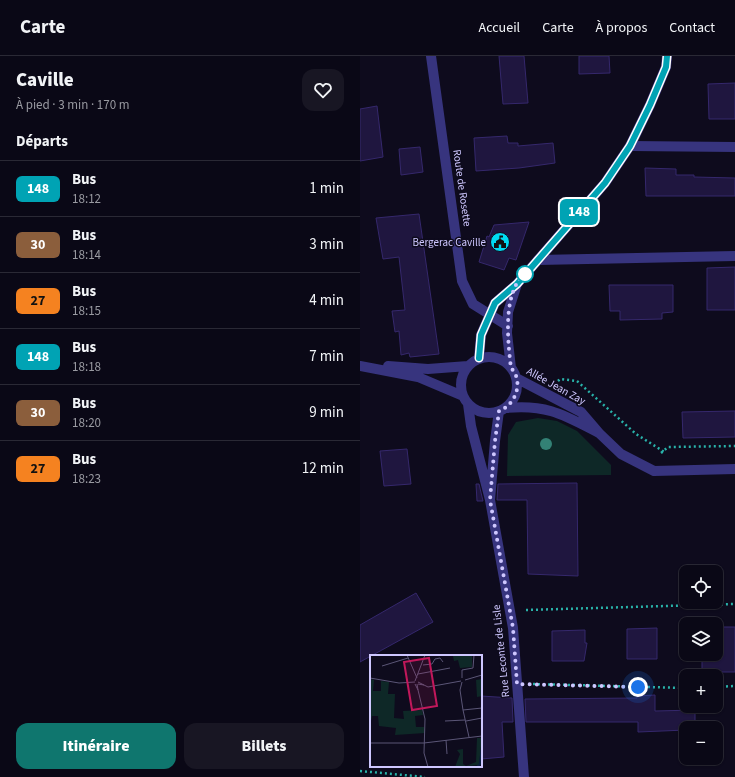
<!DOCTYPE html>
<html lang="fr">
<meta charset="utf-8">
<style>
:root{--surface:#0a0816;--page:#181623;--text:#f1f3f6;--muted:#999aa1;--line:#2a2935;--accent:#0f766e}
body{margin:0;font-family:"Source Sans 3",sans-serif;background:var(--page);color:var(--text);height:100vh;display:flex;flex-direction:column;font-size:15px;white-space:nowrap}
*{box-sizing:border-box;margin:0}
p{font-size:13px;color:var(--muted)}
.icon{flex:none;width:22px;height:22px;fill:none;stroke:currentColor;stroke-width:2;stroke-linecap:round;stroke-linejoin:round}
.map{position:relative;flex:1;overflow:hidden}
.sheet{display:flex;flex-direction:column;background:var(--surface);width:360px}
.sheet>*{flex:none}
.badge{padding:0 8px;border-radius:6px;font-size:14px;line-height:26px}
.tools{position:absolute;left:319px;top:509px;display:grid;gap:8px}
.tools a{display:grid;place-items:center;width:44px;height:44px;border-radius:8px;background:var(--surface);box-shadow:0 1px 3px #0004,0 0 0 1px var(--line);font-size:20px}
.you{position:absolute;width:20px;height:20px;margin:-10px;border:3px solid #fff;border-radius:50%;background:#1a73e8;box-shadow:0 0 0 6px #1a73e833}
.map>.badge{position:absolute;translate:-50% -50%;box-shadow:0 0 0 2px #fff}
h2{padding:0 16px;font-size:15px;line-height:36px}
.round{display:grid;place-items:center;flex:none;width:42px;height:42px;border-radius:12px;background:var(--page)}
.head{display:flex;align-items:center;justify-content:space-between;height:68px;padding:0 16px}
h1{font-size:19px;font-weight:800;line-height:30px}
.action{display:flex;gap:8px;margin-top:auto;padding:8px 16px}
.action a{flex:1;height:46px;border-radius:12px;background:var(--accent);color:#fff;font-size:16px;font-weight:800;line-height:46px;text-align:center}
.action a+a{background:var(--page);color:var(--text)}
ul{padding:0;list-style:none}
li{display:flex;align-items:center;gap:12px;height:56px;padding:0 16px;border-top:1px solid var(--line)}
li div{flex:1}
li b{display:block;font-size:15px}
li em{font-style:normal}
li .badge{min-width:44px;font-weight:700;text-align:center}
header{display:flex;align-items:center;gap:24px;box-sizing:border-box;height:56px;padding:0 20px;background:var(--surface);border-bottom:1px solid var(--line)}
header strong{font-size:19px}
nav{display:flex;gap:22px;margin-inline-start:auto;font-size:14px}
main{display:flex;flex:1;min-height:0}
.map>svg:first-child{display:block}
</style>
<header>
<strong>Carte</strong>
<nav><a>Accueil</a><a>Carte</a><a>À propos</a><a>Contact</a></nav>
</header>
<main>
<section class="sheet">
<div class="head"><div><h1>Caville</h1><p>À pied · 3 min · 170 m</p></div><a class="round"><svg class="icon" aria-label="heart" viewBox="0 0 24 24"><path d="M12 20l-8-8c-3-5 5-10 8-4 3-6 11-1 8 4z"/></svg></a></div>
<h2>Départs</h2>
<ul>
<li><span class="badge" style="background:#00a3b4;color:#fff">148</span><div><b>Bus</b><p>18:12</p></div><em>1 min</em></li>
<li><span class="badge" style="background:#8b5e3c;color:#fff">30</span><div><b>Bus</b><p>18:14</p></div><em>3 min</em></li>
<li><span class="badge" style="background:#f58220;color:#111">27</span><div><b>Bus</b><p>18:15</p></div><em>4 min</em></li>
<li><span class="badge" style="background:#00a3b4;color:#fff">148</span><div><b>Bus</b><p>18:18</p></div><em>7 min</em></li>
<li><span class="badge" style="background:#8b5e3c;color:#fff">30</span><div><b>Bus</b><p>18:20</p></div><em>9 min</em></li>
<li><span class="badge" style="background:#f58220;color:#111">27</span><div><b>Bus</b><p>18:23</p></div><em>12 min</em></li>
</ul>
<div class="action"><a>Itinéraire</a><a>Billets</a></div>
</section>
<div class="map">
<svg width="375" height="721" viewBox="0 0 375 721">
<rect width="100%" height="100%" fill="#0e0b1d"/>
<path fill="#0e2827" d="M178 362 197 365 217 375 251 409V419L147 420 148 379 156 366Z"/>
<path fill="#1f163f" stroke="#35286c" d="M139 0H164L168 47 143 48Z
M219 0H249L250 17 219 18Z
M375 27V63H349L348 28Z
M17 50 23 101 0 105V53Z
M147 80 148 87H158V90L193 87 195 107 159 112 116 115 114 82Z
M60 91 63 116 41 119 39 93Z
M285 112 316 113V119H334V121L375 122V140H286Z
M59 158 79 298 50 301 49 297 41 299 39 275 35 276 32 255 45 254 39 201 23 203 16 162Z
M169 166 156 204 149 202 144 214 119 206 127 180 129 181 134 169Z
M375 211V254H347V212Z
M249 229H313V256L302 257V263L260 264V255H250Z
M375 355V381L323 382 322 356Z
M47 393 51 428 24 430 20 395Z
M217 427 218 520 168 518 167 444H137L138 428Z
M116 428H119L123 445H117Z
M56 537 73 566 0 606V569Z
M356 571H375V616H342V598H356Z
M297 572V603H267V573Z
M225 574V587H227L224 605H192V575Z
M295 639V655L335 654V672H326V674L278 676V666H166L165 643 277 642V640Z
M121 640 152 642 153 666H142L144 701 121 703Z"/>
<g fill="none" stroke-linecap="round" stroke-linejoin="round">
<path stroke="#29b2a9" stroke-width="2.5" stroke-dasharray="2 3" stroke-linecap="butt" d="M198 325 200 323 217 325 276 378 306 397
M301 397 308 391 375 390
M166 554 375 548
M173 628 326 632
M356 631 375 630
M0 715 65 721"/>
<path stroke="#37347e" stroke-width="10" d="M270 90 375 91
M178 204 375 200"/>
<path stroke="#37347e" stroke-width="10" d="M71 0 102 225 113 248 148 270
M101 329a28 28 0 1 1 56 0a28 28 0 1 1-56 0Z
M119 302 121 279 135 247 157 228 245 127 270 90 290 49 306 11 307 0
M0 310 58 321 103 340
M28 310 68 313 108 310
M151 312 147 277 148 256 157 228
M108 348 111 370 130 444 135 385 139 355
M146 352C187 348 204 359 239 377L221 356 156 322
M239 377 261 398 294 415 375 413
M130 444 153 572 164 721"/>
</g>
<circle fill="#338175" cx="186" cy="388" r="6"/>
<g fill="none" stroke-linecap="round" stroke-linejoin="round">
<defs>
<path id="line" d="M119 302 121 279 135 247 157 228 245 127 270 90 290 49 306 11 307 0"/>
</defs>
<use href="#line" stroke="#fff" stroke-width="9"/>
<use href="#line" stroke="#00a3b4" stroke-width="6"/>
<path stroke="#cec7ff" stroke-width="4" stroke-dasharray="0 7.2" d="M165 218 167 215C164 219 159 223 157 227 144 250 148 287 151 312 164 325 156 349 139 355L135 385 130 444 153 572 157 628 278 631"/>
</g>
<defs>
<symbol id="civic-disc" viewBox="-11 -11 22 22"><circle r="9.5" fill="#00dbf2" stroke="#0e0b1d"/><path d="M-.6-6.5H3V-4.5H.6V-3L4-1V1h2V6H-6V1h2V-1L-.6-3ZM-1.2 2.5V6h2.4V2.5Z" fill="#111"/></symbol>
</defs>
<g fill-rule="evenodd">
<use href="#civic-disc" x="129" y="175" width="22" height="22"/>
</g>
<circle fill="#fff" stroke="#00a3b4" stroke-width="2" cx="165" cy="218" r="8"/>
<g text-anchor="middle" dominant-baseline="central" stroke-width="3" stroke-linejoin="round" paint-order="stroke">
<g font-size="11" fill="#cec7ff" stroke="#0e0b1d">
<text transform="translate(102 132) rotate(82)">Route de Rosette</text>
<text transform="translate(196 330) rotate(29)">Allée Jean Zay</text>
<text transform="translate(141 595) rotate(-96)">Rue Leconte de Lisle</text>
</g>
<g font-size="11" fill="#cec7ff" stroke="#0e0b1d" text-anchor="end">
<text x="126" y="186">Bergerac Caville</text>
</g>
</g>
<g transform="translate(10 599)">
<rect width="112" height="112" fill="#0e0b1d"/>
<path d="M69 0H102V12L90 13 88 5 84 6 83 1ZM0 24 4 25 3 36H11V26L19 27 18 39H25L24 63 34 64 33 56 52 55 53 60 45 61 46 72H54L55 78 25 80 26 73 9 71 8 61H2L0 71ZM112 24V41L107 42 106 25ZM107 83H112L109 110 85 112 90 99 87 95 93 94V109L96 111 106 107Z" fill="#0e2827"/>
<path fill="none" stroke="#091d3e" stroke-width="2" d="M107 112 110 109 112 91"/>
<path fill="none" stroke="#5b5677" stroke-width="1" d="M37 0 47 23M53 10 62 9 65 4 70 3 73 7M12 11 38 3M48 19 80 13M0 23 29 28 45 27M92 23V15L103 13 104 0M95 25 112 20M45 26 55 0M92 27 90 35 93 55M45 29 48 35 47 29M48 29 54 30 48 27M54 30 58 32 91 26M48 35 55 64 54 98 58 112M75 66 95 65M96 66 112 63M99 82 93 55 112 53M76 85 77 99M0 88H54L112 81"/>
<path fill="#c2185b" fill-opacity="0.15" stroke="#c2185b" stroke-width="2" d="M59 3 67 51 42 55 34 7Z"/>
<rect width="112" height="112" fill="none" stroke="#cec7ff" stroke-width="2"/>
</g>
</svg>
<div class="tools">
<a><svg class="icon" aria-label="locate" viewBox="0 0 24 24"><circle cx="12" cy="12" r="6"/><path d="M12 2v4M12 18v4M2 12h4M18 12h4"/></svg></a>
<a><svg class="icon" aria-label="layers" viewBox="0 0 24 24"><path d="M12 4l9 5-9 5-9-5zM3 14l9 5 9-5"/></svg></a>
<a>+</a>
<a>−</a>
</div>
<div class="you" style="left:278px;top:631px"></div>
<b class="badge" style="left:219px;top:156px;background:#00a3b4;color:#fff">148</b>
</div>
</main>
